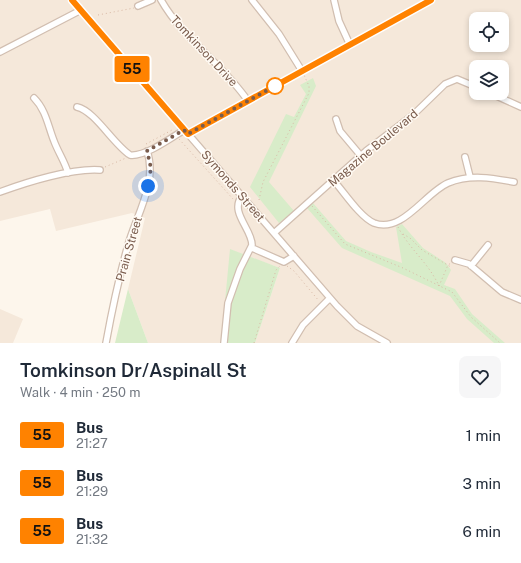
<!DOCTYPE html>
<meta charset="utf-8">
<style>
:root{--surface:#fff;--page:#f6f6f7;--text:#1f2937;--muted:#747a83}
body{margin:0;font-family:"Public Sans",sans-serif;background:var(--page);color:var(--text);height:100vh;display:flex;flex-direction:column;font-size:15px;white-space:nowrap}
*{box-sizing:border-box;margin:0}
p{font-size:13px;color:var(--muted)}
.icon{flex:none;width:22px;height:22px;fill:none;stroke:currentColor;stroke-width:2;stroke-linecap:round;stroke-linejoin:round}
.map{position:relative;height:343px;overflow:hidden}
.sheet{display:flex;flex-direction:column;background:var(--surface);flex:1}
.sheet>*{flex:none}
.badge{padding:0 8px;border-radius:3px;font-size:14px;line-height:26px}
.tools{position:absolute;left:469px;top:12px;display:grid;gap:8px}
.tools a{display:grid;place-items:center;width:40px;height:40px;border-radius:8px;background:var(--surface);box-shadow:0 2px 6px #0003;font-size:20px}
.you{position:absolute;width:20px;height:20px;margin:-10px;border:3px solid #fff;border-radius:50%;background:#1a73e8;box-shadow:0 0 0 6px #1a73e833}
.map>.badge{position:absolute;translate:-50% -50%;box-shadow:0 0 0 2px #fff}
.round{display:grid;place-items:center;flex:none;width:42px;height:42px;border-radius:8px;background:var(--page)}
.summary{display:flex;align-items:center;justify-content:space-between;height:68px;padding:0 20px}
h1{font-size:19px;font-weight:600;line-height:30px}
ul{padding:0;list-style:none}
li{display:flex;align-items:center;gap:12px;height:48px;padding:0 20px}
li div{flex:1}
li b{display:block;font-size:15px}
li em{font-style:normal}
li .badge{min-width:44px;font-weight:700;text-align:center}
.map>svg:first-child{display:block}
</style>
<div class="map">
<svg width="521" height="343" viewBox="0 0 521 343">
<rect width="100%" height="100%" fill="#fdf6ec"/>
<path fill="#f5e8da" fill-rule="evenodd" d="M0 0H521V343H255L280 268 231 250 221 343H148L128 289 145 218 132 213 56 231 50 209 0 221ZM476 19H502V45H476ZM476 67H502V93H476Z
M0 309 23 319 13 343H0Z"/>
<path fill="#d8ecc9" d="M313 78 316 86 269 182 294 211 279 223 250 187 286 114 294 117 306 94 300 85Z
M313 203 346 241 371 252 402 263 396 227 402 224 423 248 446 263 451 270 444 285 455 289 472 314 505 343H494L467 319 450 296 342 248 307 208Z
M230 249 280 268 255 343H221Z
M128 289 148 343H115Z"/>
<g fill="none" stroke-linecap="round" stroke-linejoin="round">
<defs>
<path id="minor" d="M72 0 337 306 357 326 387 343
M161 0C183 39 223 64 248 101
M252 0 279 34 302 71
M334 0 339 21 350 45
M138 6 152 0
M0 52 81 10
M490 93 521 107
M34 98C46 110 48 126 54 141 58 152 65 162 68 173
M77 107C95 111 113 144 130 155 145 157 171 138 184 130
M336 119 340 131 361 156
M188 134 431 0
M465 157 470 177
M334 181C344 192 360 217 374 223 402 234 425 193 448 183 470 174 492 178 514 182
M0 192C27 182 72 168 100 170
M274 233 366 151 413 115 445 84 457 79 476 87
M252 248 284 262 294 256
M455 260 469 264 502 292 521 300
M471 266 488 245
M106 343C112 310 119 277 128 245 136 216 158 182 147 151
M224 343 228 303 240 269 252 245C252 229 229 212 242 196
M292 343 303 325 330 298"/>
</defs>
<use href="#minor" stroke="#d1beb0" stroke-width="8"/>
<path stroke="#d9b8a5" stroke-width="1" stroke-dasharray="1 3" stroke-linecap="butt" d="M98 15 134 8
M179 139 233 199
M146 144 172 130
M105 167 126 158
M259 200 263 182 309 93V86L304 75
M312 206 345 244 403 268 452 292 471 317 500 343
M398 227C410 250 428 262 439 286L448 265 451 263
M403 234 410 238 422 250 451 267
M287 266 294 271 319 301
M254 343 276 270 280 266"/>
<use href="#minor" stroke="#fff" stroke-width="5.5"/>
</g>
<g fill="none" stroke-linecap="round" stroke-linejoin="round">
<defs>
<path id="line" d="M72 0 188 134 431 0"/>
</defs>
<use href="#line" stroke="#fff" stroke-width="9"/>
<use href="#line" stroke="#ff8200" stroke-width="6"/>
<path stroke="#7a5c4d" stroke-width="4" stroke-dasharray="0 7.2" d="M148 186 151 168 147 151 184 130 188 134 275 86"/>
</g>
<circle fill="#fff" stroke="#ff8200" stroke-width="2" cx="275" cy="86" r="8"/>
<g text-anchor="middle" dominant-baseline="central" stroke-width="3" stroke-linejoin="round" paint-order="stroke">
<g font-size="12" fill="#7a5c4d" stroke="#fffaf3">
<text transform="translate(204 51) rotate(47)">Tomkinson Drive</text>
<text transform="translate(373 148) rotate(-40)">Magazine Boulevard</text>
<text transform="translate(233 186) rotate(49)">Symonds Street</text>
<text transform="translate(129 249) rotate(-74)">Prain Street</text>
</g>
</g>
</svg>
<div class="tools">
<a><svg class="icon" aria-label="locate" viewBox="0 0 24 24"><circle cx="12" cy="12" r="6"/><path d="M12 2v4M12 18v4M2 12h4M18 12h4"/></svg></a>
<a><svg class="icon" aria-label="layers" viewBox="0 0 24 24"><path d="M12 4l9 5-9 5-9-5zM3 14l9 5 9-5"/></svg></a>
</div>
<div class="you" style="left:148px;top:186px"></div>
<b class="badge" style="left:132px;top:69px;background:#ff8200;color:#111">55</b>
</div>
<section class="sheet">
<div class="summary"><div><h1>Tomkinson Dr/Aspinall St</h1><p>Walk · 4 min · 250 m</p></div><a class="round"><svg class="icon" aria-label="heart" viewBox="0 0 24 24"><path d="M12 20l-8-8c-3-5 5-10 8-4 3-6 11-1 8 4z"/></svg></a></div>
<ul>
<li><span class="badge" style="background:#ff8200;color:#111">55</span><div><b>Bus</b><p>21:27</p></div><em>1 min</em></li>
<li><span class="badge" style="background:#ff8200;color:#111">55</span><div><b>Bus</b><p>21:29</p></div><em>3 min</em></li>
<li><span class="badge" style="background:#ff8200;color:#111">55</span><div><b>Bus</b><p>21:32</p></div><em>6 min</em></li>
</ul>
</section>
